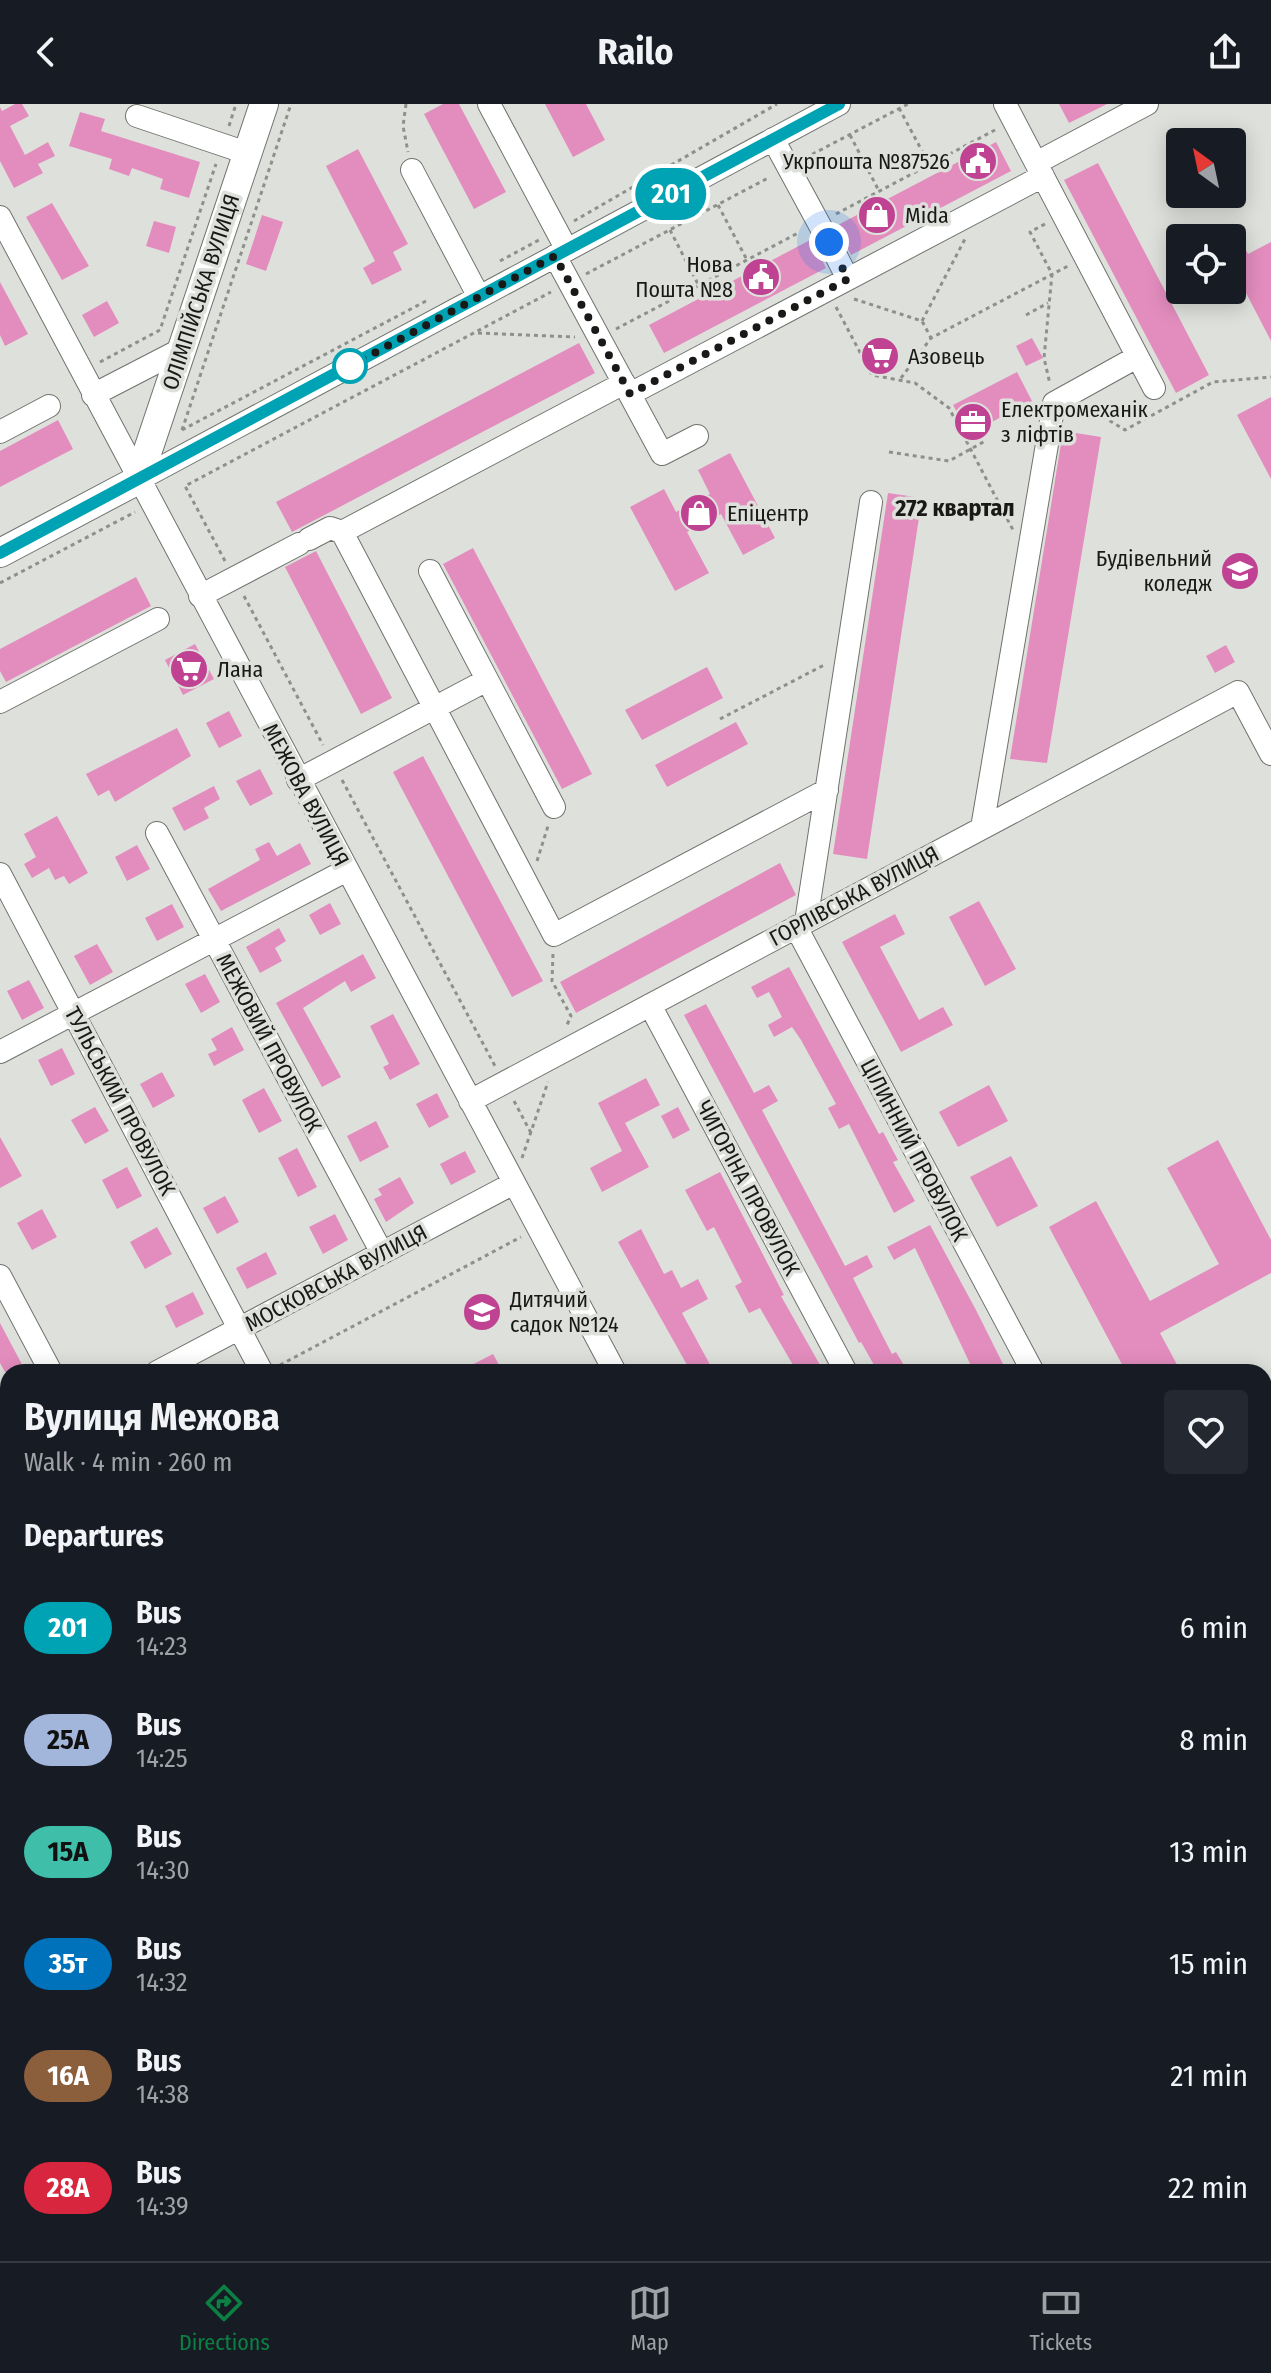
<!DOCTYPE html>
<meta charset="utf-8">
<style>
:root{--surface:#171b24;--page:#242831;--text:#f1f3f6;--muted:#9ea1a6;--line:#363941;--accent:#0b8043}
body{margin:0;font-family:"Fira Sans Condensed",sans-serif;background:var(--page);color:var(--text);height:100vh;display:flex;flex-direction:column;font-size:30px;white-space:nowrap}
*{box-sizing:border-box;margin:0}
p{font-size:26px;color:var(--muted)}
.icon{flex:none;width:44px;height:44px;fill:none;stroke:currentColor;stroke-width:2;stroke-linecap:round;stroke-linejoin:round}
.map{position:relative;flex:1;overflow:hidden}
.details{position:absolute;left:0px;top:1260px;width:1272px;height:898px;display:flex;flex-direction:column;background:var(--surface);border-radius:24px 24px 0 0;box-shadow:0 4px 20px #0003}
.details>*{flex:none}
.badge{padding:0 16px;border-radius:26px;font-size:28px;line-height:52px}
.needle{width:52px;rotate:327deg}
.controls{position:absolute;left:1166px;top:24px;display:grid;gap:16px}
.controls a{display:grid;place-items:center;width:80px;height:80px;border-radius:8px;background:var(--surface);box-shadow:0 4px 20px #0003;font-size:40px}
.you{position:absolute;width:40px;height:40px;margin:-20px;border:6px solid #fff;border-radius:50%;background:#1a73e8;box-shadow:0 0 0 12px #1a73e833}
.map>.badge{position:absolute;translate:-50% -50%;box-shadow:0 0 0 4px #fff}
h2{padding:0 24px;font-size:30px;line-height:72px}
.round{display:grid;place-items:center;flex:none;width:84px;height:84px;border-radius:8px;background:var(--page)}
.overview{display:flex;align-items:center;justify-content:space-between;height:136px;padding:0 24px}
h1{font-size:38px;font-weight:700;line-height:60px}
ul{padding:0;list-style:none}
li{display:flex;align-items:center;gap:24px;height:112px;padding:0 24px}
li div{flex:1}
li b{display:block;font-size:30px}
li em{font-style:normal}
li .badge{min-width:88px;font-weight:700;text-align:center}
header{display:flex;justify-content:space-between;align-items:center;height:104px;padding:0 24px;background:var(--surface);font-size:36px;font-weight:700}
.tab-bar{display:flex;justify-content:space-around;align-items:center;height:112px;border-top:2px solid var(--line);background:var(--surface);font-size:22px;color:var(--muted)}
.tab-bar a{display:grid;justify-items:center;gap:4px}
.tab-bar .on{color:var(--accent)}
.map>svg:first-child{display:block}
</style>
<header><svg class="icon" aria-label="back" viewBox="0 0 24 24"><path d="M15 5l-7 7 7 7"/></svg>Railo<svg class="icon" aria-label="share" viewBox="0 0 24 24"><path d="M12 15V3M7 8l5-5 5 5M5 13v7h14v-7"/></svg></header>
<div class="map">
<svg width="1271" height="2157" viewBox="0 0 1271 2157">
<rect width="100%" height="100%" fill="#dee1db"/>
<path fill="#c3dca7" d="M1271 1406V1573L1264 1577V1410Z
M8 2141V2150H71L57 2157H0V2145Z"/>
<path fill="#e38dbe" d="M15 0H22L29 12 10 22 25 51 48 38 55 52 38 60 43 69 14 84 0 57V3L2 7Z
M443 0H459L506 88 474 105 424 10Z
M545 0H586L605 36 573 53Z
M1059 0H1107L1069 19Z
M80 8 105 15 101 27 200 58 189 94 160 85 163 75 132 64 129 72 109 65 112 55 69 42Z
M996 38 1011 67 851 151 836 122Z
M358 45 408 140 393 148 402 166 372 181 363 164 375 157 326 62Z
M1098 59 1209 271 1176 289 1064 76Z
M52 99 89 162 62 176 26 113Z
M262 111 283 118 266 167 246 160Z
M154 117 176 123 169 149 146 142Z
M1232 119 1248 150 1271 138V237L1232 162Z
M812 135 826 164 664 249 649 221Z
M0 178 28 230 5 242 0 231Z
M107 197 119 219 94 233 82 211Z
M1032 234 1043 254 1026 262 1016 242Z
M579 239 595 269 292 428 276 398Z
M886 239 894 255 874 265 865 249Z
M1017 268 1032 297 969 330 953 301Z
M1271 293V375L1237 311Z
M58 316 73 345 0 383V347Z
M1063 327 1101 333 1047 659 1010 655Z
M730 349 775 434 743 451 721 410 687 428 709 469 675 487 630 403 664 385 676 408 710 390 698 366Z
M888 389 922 394 867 755 833 750Z
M473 444 592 670 562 685 443 460Z
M316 447 392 594 361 610 285 463Z
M136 473 151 502 6 578 0 567V545Z
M195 540 214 575 183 591 165 556Z
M1226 541 1235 558 1215 569 1206 552Z
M707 563 723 594 642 636 625 606Z
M229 607 242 632 219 644 206 619Z
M736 618 748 640 667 683 655 661Z
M177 624 191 652 115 698 109 686 98 692 86 670Z
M423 652 543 877 512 893 393 668Z
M260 665 273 690 250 702 236 677Z
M214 682 220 695 204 704 209 714 184 727 172 704Z
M57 712 88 769 69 780 64 772 55 776 49 764 32 774 24 760 36 753 24 730Z
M269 738 277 752 300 739 311 760 221 807 208 785 260 756 255 745Z
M137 741 150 765 127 777 115 753Z
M780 759 796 791 576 909 560 878Z
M979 797 1016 865 985 882 949 813Z
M330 799 341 820 320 831 309 811Z
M172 800 184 823 157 837 145 814Z
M895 810 905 830 880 843 919 916 943 903 953 921 901 948 842 838Z
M279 824 286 837 275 844 282 857 260 869 246 843Z
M97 840 113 868 90 881 74 852Z
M363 850 376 874 351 888 345 877 303 904 341 973 322 983 276 899Z
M789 863 879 1030 883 1028 898 1056 893 1058 915 1097 894 1109 849 1020 839 1025 828 1004 836 1000 801 936 792 923 774 933 768 921 782 913 769 888 757 894 751 883Z
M205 870 220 898 201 909 185 880Z
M29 876 44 904 22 916 7 887Z
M706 900 754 989 769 981 778 997 762 1006 845 1162 867 1151 873 1163 853 1174 892 1250 896 1248 908 1268H878L861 1238 859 1239 684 911Z
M393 910 420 960 390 976 383 963 389 960 370 922Z
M232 923 244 946 214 962 208 950 217 946 211 935Z
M62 944 75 970 51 982 38 956Z
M162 968 175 992 153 1004 140 980Z
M646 974 660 1001 625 1019 649 1063 602 1088 590 1064 622 1047 598 999Z
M989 981 1008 1017 958 1043 939 1008Z
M264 984 282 1017 259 1029 242 996Z
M437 989 449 1013 429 1024 416 1000Z
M95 1003 109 1027 85 1040 71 1016Z
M678 1003 690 1026 673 1035 661 1012Z
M376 1017 389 1043 360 1058 347 1032Z
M0 1033 22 1072 0 1084Z
M1218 1036 1271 1136V1169L1160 1229 1181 1268H1126L1049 1123 1096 1097 1150 1197 1219 1160 1167 1064Z
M297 1044 317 1083 298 1093 278 1054Z
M465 1047 476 1068 451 1081 440 1060Z
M1011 1052 1038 1102 997 1123 970 1073Z
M127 1063 142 1092 117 1105 102 1076Z
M720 1068 784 1191 781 1192 824 1268H797L760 1204 749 1209 735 1182 742 1178 714 1123 707 1127 685 1086Z
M400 1073 414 1099 386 1118 374 1095 382 1091 378 1085Z
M225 1092 239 1118 217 1130 203 1104Z
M42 1105 57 1133 32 1146 17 1119Z
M335 1110 348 1136 323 1150 309 1123Z
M930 1121 976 1206 1007 1268H974L915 1144 894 1156 887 1143Z
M157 1123 172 1150 145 1165 130 1138Z
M641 1125 664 1170 672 1166 681 1184 698 1175 708 1195 682 1209 714 1268H691L618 1138Z
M266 1148 277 1170 247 1185 236 1164Z
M193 1188 204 1210 176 1224 165 1202Z
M0 1219 26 1268H5L0 1259Z
M493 1250 503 1268H458Z"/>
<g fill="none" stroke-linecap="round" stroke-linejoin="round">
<defs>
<path id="minor" d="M489 0 567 146
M1005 0 1154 284
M137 12 247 49
M773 35 824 129
M1036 59 1147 0
M412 66 479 193
M0 113 615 1268
M829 138 848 175
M555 152 662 350 697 332
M630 290 1043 72
M93 291 182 245
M0 328 49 302
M138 376 839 0
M342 428 554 831 827 686
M309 435 330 424 342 428 624 279
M430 467 554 703
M200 492 299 440
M0 598 158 515
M298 676 487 576
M982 724 1054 299 1137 253
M157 729 382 1149
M0 770 262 1268
M806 818 871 398
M796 823 1033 1268
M650 901 846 1268
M0 948 347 766
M470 997 1238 588 1271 650
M0 1172 51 1268
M157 1268 514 1079
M0 1301 8 1305
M0 1351 8 1347
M1264 1405 1271 1401
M0 1569 8 1584
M1264 1583 1271 1579
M0 1774 8 1770
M1264 1785 1271 1782
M0 2003 8 1999
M1264 2060 1271 2073
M0 2141 8 2137
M152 2150 156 2157
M351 2150 355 2157
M522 2150 526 2157
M730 2150 734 2157
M1086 2150 1090 2157
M69 2157 82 2150"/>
<path id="major" d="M0 449 138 376 264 0"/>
</defs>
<use href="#minor" stroke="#6f726d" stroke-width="24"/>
<use href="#major" stroke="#6f726d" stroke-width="30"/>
<path stroke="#8e908b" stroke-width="3" stroke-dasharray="4 4" stroke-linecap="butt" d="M406 0 403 22 408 48
M899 4 929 60
M229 22 236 0
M850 31 879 87
M805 54 908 0
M718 101 747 156
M836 110 995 26
M574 117 777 0
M1045 120 1030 128 1052 170 1044 254 1050 280
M670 126 699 182
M500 157 539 136
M586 170 770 73
M854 195 922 217 931 234
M836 203 872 271 915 279 949 304 1013 426
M1026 211 1048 199
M922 217 965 135
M616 225 800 128
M478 229 575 233
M100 258 160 226 216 60
M901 274 931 234 1068 162
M1089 304 1125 326 1213 278 1271 273
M182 326 426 197
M182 326 291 0
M889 348 949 357 987 336
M225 457 185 382 551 188
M0 479 135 408
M244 492 323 641
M720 615 826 560
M342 676 495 962
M537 757 548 722
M553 850 552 877 571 912 567 921
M514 997 531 1029
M522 1054 548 978
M280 1261 521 1133
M0 1409 8 1405
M1264 1479 1271 1475
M1264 1510 1271 1506
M0 2115 8 2111
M115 2157 128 2150"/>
<use href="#minor" stroke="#fff" stroke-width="22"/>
<use href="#major" stroke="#fff" stroke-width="28"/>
</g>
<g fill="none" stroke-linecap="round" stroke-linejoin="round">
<defs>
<path id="line" d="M0 449 839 0"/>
</defs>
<use href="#line" stroke="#fff" stroke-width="18"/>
<use href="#line" stroke="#00a3b4" stroke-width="12"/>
<path stroke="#191a17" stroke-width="8" stroke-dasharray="0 14.4" d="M350 262 555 152 630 290 848 175 829 138"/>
</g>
<defs>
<symbol id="civic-disc" viewBox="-11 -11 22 22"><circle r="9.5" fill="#bf4392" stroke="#dee1db"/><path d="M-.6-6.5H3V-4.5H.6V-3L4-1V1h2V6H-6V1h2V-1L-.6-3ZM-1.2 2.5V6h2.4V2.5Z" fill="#fff"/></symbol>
<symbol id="shop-disc" viewBox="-11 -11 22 22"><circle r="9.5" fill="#bf4392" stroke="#dee1db"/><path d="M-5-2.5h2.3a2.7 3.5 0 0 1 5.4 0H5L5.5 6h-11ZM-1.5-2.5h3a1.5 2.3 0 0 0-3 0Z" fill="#fff"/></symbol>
<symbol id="supermarket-disc" viewBox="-11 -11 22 22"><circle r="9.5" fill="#bf4392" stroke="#dee1db"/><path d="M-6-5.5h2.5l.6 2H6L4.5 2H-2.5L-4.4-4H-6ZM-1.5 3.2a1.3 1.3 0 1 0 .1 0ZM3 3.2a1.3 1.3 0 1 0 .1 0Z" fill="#fff"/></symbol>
<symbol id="office-disc" viewBox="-11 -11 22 22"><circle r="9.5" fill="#bf4392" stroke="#dee1db"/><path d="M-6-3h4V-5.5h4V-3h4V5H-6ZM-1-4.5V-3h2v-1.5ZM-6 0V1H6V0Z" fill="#fff"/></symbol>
<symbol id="university-disc" viewBox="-11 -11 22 22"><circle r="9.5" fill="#bf4392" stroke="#dee1db"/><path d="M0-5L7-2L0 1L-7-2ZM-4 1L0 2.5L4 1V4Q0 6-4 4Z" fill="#fff"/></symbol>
<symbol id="school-disc" viewBox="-11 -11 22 22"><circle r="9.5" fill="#bf4392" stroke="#dee1db"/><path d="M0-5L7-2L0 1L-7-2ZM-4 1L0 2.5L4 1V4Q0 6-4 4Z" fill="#fff"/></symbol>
</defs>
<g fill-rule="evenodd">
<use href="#civic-disc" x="956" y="35" width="44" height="44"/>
<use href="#shop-disc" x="855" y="89" width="44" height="44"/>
<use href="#civic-disc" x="739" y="151" width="44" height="44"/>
<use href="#supermarket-disc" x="858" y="230" width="44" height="44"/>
<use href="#office-disc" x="951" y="296" width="44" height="44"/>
<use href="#shop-disc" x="677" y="387" width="44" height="44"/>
<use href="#university-disc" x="1218" y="445" width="44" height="44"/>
<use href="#supermarket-disc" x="167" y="543" width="44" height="44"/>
<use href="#school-disc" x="460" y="1186" width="44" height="44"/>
</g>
<circle fill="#fff" stroke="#00a3b4" stroke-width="4" cx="350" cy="262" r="16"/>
<g text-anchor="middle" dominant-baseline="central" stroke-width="7" stroke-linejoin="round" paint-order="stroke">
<g font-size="22" fill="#191a17" stroke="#dee1db" text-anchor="start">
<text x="950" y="57" text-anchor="end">Укрпошта №87526</text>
<text x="905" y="111">Mida</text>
<text x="733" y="160" text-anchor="end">Нова<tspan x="733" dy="25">Пошта №8</tspan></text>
<text x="908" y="252">Азовець</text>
<text x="1001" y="305">Електромеханік<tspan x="1001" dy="25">з ліфтів</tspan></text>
<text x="727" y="409">Епіцентр</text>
<text x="1212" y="454" text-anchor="end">Будівельний<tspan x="1212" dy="25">коледж</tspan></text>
<text x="217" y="565">Лана</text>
<text x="510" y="1195">Дитячий<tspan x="510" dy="25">садок №124</tspan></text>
</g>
<g font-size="22" fill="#191a17" stroke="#dee1db">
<text transform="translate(201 188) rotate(-72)">ОЛІМПІЙСЬКА ВУЛИЦЯ</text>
<text transform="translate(306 691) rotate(62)">МЕЖОВА ВУЛИЦЯ</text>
<text transform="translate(854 792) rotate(-28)">ГОРЛІВСЬКА ВУЛИЦЯ</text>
<text transform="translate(269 939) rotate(62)">МЕЖОВИЙ ПРОВУЛОК</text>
<text transform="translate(120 997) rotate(62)">ТУЛЬСЬКИЙ ПРОВУЛОК</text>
<text transform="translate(914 1046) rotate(62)">ЦІЛИННИЙ ПРОВУЛОК</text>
<text transform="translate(748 1084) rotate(62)">ЧИГОРІНА ПРОВУЛОК</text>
<text transform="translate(336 1174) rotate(-28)">МОСКОВСЬКА ВУЛИЦЯ</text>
</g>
<g font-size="24" font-weight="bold" fill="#191a17" stroke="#dee1db">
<text x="955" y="404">272 квартал</text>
</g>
</g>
</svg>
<div class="controls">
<a><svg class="needle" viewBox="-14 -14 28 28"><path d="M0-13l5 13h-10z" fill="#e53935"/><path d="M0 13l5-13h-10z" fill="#9ea1a6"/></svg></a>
<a><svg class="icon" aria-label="locate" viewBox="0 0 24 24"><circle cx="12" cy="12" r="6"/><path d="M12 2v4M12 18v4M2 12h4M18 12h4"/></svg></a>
</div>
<div class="you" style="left:829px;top:138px"></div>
<b class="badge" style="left:671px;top:90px;background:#00a3b4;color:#fff">201</b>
<section class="details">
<div class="overview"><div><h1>Вулиця Межова</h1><p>Walk · 4 min · 260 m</p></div><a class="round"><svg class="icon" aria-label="heart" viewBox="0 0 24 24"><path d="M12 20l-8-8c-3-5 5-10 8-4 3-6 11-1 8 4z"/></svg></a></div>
<h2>Departures</h2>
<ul>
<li><span class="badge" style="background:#00a3b4;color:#fff">201</span><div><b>Bus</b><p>14:23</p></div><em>6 min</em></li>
<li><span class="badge" style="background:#a2b5db;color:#111">25А</span><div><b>Bus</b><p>14:25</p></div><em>8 min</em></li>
<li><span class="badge" style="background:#3fbfaa;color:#111">15А</span><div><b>Bus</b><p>14:30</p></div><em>13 min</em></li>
<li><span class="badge" style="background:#0072bc;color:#fff">35т</span><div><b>Bus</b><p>14:32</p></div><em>15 min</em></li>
<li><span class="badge" style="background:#8b5e3c;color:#fff">16А</span><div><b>Bus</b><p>14:38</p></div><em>21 min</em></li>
<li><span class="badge" style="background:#d7263d;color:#fff">28А</span><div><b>Bus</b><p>14:39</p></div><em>22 min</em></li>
</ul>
</section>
</div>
<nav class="tab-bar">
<a class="on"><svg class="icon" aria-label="directions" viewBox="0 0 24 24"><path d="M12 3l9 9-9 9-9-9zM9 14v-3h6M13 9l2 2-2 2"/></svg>Directions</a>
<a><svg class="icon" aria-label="map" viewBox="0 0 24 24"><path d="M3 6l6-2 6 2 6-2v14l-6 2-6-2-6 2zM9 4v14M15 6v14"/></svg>Map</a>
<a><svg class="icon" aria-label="tickets" viewBox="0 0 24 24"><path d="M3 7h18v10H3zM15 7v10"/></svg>Tickets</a>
</nav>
